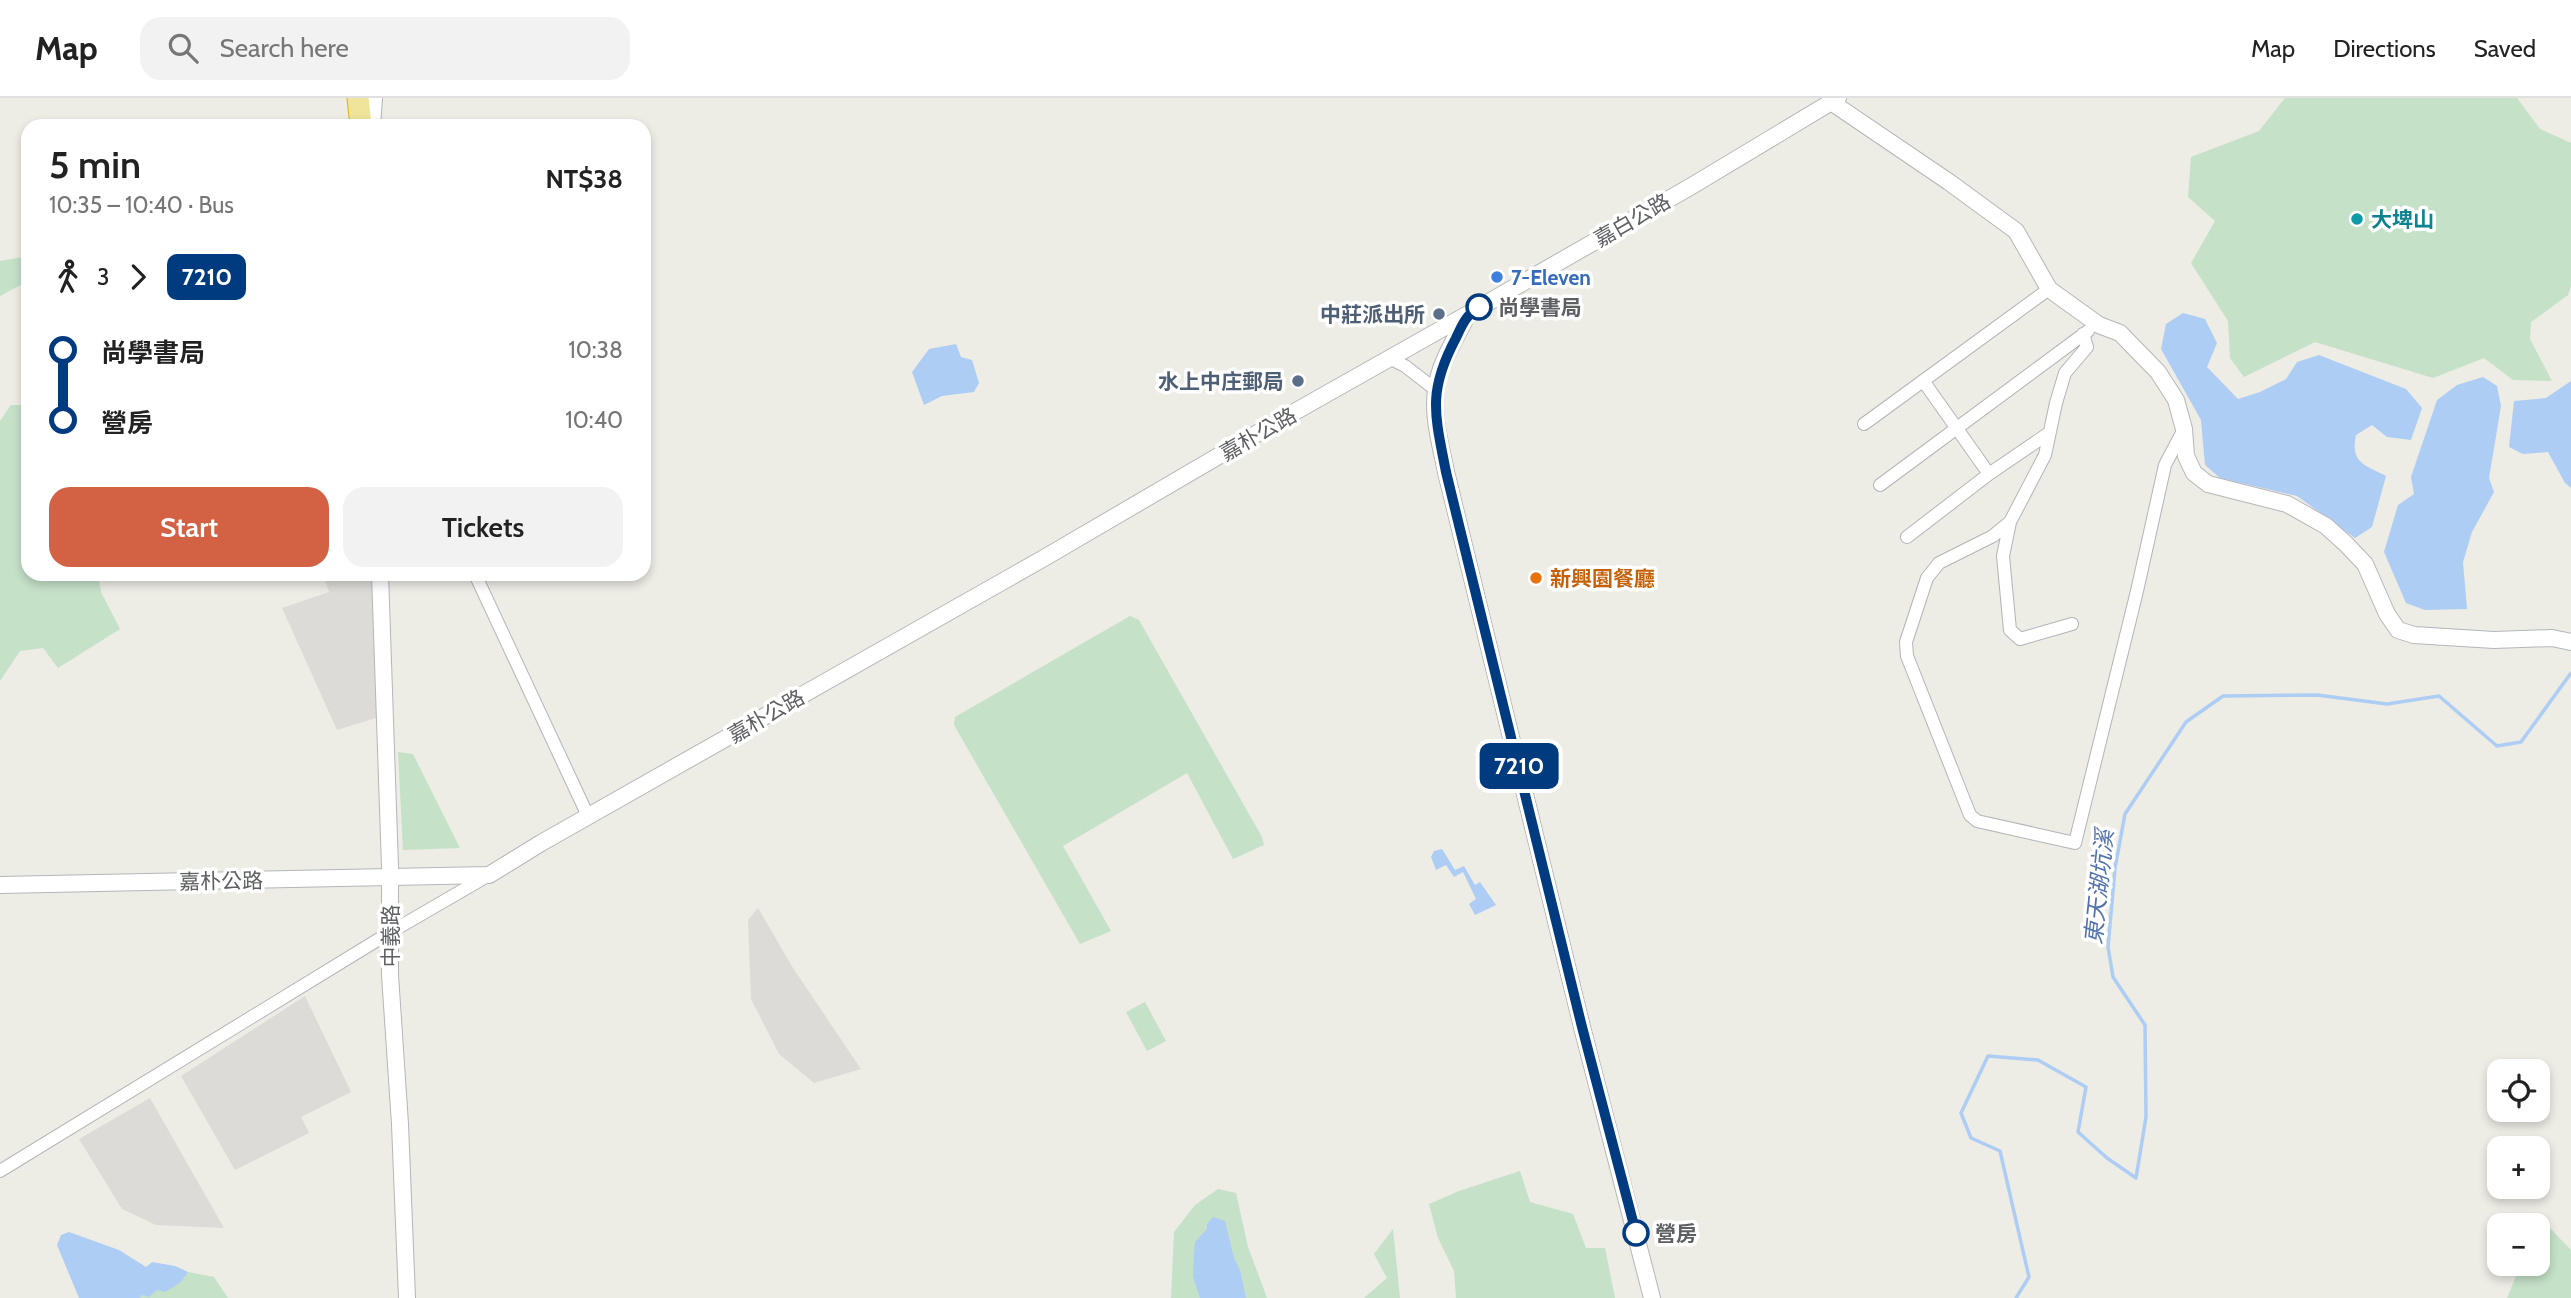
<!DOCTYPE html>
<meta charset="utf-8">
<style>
:root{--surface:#fff;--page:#f2f2f2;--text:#222;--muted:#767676;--line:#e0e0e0;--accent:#d36245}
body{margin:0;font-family:Cabin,"Noto Sans TC",sans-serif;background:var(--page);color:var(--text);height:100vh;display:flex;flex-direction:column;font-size:26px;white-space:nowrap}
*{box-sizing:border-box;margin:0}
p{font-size:23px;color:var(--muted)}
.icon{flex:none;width:38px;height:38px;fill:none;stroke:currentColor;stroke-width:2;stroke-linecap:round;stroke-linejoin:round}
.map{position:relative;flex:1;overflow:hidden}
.panel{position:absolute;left:21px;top:21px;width:630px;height:462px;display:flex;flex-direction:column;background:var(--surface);border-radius:21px;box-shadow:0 4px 10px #0003}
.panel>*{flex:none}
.badge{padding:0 14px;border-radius:10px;font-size:24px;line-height:46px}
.fabs{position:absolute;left:2487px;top:961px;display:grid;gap:14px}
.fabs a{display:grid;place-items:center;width:63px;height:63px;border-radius:14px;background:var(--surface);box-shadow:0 4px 10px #0003;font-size:35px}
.map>.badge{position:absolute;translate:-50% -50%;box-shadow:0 0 0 4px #fff}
.legs{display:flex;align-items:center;gap:10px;height:77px;padding:0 28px;font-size:23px}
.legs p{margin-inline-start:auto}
.head{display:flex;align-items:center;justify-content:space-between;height:119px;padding:0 28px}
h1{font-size:38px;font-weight:600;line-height:52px}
.primary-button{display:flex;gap:14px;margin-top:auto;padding:14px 28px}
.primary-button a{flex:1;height:80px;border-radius:21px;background:var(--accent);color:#fff;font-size:28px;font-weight:600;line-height:80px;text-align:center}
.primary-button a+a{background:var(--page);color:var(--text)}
ul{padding:0 28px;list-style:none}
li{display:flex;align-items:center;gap:24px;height:70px;font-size:26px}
li i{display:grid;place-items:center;width:10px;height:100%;margin:0 9px;background:currentColor}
li i::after{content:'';width:18px;height:18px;margin:-9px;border:5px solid;border-radius:50%;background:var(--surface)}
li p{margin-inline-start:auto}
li:first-child i{background:linear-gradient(#0000 50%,currentColor 0)}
li:last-child i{background:linear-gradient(currentColor 50%,#0000 0)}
header{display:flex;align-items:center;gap:42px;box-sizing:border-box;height:98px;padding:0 35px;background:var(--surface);border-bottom:2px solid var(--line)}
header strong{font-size:33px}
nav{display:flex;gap:38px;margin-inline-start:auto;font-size:24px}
.search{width:490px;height:63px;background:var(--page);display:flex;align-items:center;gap:18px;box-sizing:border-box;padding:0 24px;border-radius:21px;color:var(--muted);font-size:26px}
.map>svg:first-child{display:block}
</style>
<header>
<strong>Map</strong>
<div class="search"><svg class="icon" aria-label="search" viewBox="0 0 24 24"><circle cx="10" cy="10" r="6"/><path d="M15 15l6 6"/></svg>Search here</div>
<nav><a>Map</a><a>Directions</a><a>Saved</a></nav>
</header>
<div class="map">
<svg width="2571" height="1200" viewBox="0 0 2571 1200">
<rect width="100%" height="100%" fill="#edece5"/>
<path fill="#dcdbd7" d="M323 476H372L379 619 337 632 282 510 329 494Z
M758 810 793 870 861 971 814 985 779 956 751 901 748 822Z
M305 898 351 994 301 1019 309 1035 235 1072 181 978Z
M150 1000 224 1130 156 1127 122 1111 79 1041Z"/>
<path fill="#c5e1c8" d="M2285 0H2517L2540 31 2571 45V187L2568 197 2531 224 2530 241 2552 283 2513 282 2484 260 2433 280 2315 244 2244 279 2230 260 2228 223 2191 165 2215 123 2188 99 2191 59 2259 33Z
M28 158V183L0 198V163Z
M11 307H28V476H98L101 494 120 531 58 570 43 550 20 553 0 583V323Z
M1130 518 1139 522 1262 739 1264 747 1233 761 1187 675 1063 748 1111 833 1080 846 954 627 955 619Z
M398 654 413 656 460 750 403 752Z
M1145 904 1166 943 1147 953 1126 914Z
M1520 1073 1530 1104 1573 1116 1586 1150H1605L1615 1200H1456L1454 1173 1438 1140 1429 1106 1459 1093Z
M1218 1091 1236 1095 1248 1149 1267 1200H1171L1174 1134 1195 1107Z
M2543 1123 2571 1152V1200H2507L2521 1166H2538V1134Z
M1393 1131 1400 1200H1364L1387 1180 1374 1156Z
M188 1174 214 1179 228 1200H140L141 1197 180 1184Z"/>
<path fill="#aecdf4" d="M2183 215 2205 221 2217 245 2207 269 2238 301 2260 294 2286 281 2297 264 2319 257 2406 291 2422 310 2411 342 2387 339 2372 327 2356 337C2350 365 2365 367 2386 378L2372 429 2355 440 2297 398 2220 380 2205 367 2201 322 2161 251 2166 226Z
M956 246 961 259 972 262 979 285 974 294 942 298 924 307 912 274 929 251Z
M2483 279 2497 288 2501 308 2489 380 2494 394 2472 434 2463 464 2467 511 2425 512 2406 505 2384 454 2398 407 2414 396 2411 379 2437 302 2457 287Z
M2571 283V390L2565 385 2548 354 2523 356 2509 349 2514 303 2546 300Z
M1442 751 1455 772 1464 768 1475 787 1480 784 1496 807 1475 817 1469 806 1476 801 1463 774 1454 779 1446 767 1436 772 1431 759 1434 753Z
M1213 1119 1225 1123 1234 1160 1240 1172 1246 1200H1200L1193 1179 1194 1156 1195 1144 1207 1131V1126Z
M69 1134 119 1152 146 1169 152 1164 175 1168 188 1174 181 1184 165 1194 157 1192 149 1199 142 1197 140 1200H79L57 1147 61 1137Z"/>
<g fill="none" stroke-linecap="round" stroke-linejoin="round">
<path stroke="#aecdf4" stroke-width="3.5" d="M2016 1200 2029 1179 2000 1053 1971 1040 1961 1015 1988 958 2038 962 2086 989 2078 1034 2107 1060 2136 1080 2146 1019 2145 927 2113 879 2108 849 2115 770 2125 716 2186 624 2223 598 2317 597 2387 606 2439 598 2497 648 2521 644 2571 575"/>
<defs>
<path id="street" d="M1391 261 1405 268 1436 292
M1924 284 1989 376
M1864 326 2049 191
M1880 387 2088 233
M2010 424 1993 438 1939 465 1927 480 1906 544 1907 558 1970 717 1977 723 2075 745 2137 493 2165 367 2184 331
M1907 439 1989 376 2049 335
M475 476 588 718
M2072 526 2020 541 2010 532 2003 458 2010 424 2045 357 2056 305 2065 275 2087 249 2083 236
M0 1073 389 835 489 777"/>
<path id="secondary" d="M1831 4 1949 84 2016 133 2049 191 2099 227 2120 235 2158 274 2176 302 2184 331 2186 358 2194 375 2208 386 2287 406 2326 428 2346 446 2365 466 2387 516 2398 532 2414 537 2494 542 2552 540 2571 544
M372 28 374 0
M380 476 390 769V877L400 1026 407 1200
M0 787 489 777 541 745 1044 460 1275 325 1468 216
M1652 1200 1582 929 1446 374C1441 348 1432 319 1436 292 1439 265 1456 240 1468 216L1690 89 1838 0"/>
<path id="highway" d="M358 0 361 28"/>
</defs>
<use href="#street" stroke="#b2b4b8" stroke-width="14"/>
<use href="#secondary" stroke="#b4b6ba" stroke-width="18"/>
<use href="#highway" stroke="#d5b31d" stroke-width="23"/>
<use href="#street" stroke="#fff" stroke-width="12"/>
<use href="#secondary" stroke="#fff" stroke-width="16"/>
<use href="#highway" stroke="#efe49a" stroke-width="21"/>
</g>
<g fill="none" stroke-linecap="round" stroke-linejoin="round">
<defs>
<path id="line-1" d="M1479 209C1466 217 1462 227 1456 240 1427 294 1435 317 1446 374L1582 929 1636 1135"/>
</defs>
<use href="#line-1" stroke="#fff" stroke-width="16"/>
<use href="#line-1" stroke="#003b80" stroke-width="10"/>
</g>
<circle fill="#0f9aa8" stroke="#fff" stroke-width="2.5" cx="2357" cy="121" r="7"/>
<circle fill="#3f7fe0" stroke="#fff" stroke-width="2.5" cx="1497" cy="179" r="7"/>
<g fill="#fff" stroke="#003b80" stroke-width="3.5">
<circle cx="1479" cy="209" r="12"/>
<circle cx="1636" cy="1135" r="12"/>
</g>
<g fill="#5c6f8a" stroke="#fff" stroke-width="2.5">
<circle cx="1439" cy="216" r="7"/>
<circle cx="1298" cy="283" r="7"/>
</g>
<circle fill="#e8710a" stroke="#fff" stroke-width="2.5" cx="1536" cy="480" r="7"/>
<g text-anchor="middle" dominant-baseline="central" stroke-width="7" stroke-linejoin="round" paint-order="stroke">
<g font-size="21" font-weight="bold" fill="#0d838f" stroke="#fff" text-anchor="start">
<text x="2371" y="121">大埤山</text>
</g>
<g font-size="21" fill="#5d5f63" stroke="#fff">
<text transform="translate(1632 122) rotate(-30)">嘉白公路</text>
<text transform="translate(1258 336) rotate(-30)">嘉朴公路</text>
<text transform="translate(766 618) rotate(-30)">嘉朴公路</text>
<text transform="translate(221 783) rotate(-1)">嘉朴公路</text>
<text transform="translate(390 838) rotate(-90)">中義路</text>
</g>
<g font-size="21" font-weight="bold" fill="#366cbe" stroke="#fff" text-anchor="start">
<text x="1511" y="179">7-Eleven</text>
</g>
<g font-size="21" font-weight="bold" fill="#5d5f63" stroke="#fff" text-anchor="start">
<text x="1498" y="209">尚學書局</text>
<text x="1655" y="1135">營房</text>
</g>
<g font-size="21" font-weight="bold" fill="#4e5e75" stroke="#fff" text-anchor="end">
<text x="1425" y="216">中莊派出所</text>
<text x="1284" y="283">水上中庄郵局</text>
</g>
<g font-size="21" font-weight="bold" fill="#c56008" stroke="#fff" text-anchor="start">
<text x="1550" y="480">新興園餐廳</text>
</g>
<g font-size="23" font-style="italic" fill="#5172ac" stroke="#fff">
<text transform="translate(2099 789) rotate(-84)">東天湖坑溪</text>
</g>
</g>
</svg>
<div class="fabs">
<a><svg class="icon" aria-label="locate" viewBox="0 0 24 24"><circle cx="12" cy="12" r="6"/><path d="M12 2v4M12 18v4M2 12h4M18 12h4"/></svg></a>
<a>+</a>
<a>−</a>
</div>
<b class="badge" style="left:1519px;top:668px;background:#003b80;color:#fff">7210</b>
<section class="panel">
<div class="head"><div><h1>5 min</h1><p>10:35 – 10:40 · Bus</p></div><b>NT$38</b></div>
<div class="legs"><svg class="icon" aria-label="walk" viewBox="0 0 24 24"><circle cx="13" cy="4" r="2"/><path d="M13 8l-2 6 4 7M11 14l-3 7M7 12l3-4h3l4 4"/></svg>3<svg class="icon" aria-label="forward" viewBox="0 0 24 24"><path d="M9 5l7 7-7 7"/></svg><b class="badge" style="background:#003b80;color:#fff">7210</b></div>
<ul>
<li><i style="color:#003b80"></i><b>尚學書局</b><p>10:38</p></li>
<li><i style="color:#003b80"></i><b>營房</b><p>10:40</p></li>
</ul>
<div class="primary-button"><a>Start</a><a>Tickets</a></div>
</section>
</div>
